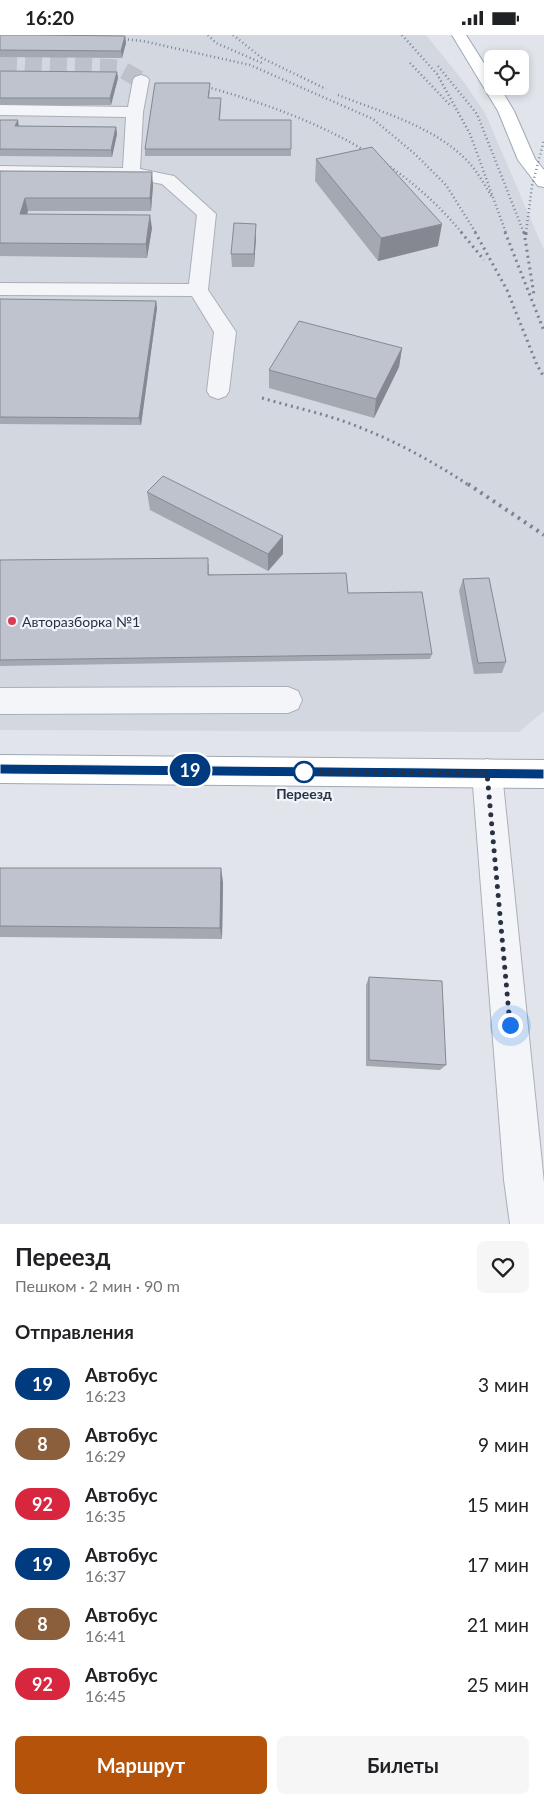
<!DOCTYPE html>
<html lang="ru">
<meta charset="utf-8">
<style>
:root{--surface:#fff;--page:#f6f6f6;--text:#202124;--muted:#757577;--accent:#b45309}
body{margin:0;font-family:Lato,sans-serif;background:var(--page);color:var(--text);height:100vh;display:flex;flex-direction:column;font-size:19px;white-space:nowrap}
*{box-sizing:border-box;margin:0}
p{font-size:16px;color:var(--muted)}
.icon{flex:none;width:28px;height:28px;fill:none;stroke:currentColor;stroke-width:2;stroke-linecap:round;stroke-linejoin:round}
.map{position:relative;height:1189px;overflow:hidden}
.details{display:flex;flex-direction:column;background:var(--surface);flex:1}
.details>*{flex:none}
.badge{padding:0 10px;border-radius:16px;font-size:18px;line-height:32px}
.tools{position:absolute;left:484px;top:15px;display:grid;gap:10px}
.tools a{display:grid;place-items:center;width:45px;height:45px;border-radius:8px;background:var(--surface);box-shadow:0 2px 8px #0003;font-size:25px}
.you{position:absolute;width:25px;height:25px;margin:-12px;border:4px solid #fff;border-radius:50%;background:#1a73e8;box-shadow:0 0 0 8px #1a73e833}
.map>.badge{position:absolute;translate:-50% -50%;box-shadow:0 0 0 2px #fff}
h2{padding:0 15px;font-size:19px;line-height:45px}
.round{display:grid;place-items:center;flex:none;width:52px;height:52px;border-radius:8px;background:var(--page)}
.headline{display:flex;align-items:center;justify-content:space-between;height:85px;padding:0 15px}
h1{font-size:24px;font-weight:700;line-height:38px}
.button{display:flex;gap:10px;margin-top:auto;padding:10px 15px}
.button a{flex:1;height:58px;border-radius:8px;background:var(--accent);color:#fff;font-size:20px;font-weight:700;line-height:58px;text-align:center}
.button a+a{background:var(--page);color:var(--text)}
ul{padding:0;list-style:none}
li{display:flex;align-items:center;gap:15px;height:60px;padding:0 15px}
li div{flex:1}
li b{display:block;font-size:19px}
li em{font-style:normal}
li .badge{min-width:55px;font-weight:700;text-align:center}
.status{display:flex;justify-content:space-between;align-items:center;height:35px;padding:0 25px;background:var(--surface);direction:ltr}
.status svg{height:14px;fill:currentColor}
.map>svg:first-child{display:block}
</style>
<div class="status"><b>16:20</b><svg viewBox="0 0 49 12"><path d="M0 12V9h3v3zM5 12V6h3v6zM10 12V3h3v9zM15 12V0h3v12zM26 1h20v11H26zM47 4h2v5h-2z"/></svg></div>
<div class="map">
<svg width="544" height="1189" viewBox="0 0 544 1189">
<rect width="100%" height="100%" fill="#e1e5eb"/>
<path fill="#d3d7e0" d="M0 0H426L464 47 485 78 544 215V676L519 697 0 695Z"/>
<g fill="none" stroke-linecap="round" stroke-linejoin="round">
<path stroke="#bcc1ca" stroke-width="17" stroke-dasharray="17 8" stroke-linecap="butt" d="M0 27 119 33 141 45"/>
<defs>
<path id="minor" d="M141 40 147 42 149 45 143 77 140 134 174 141 216 179 208 255 236 297 229 356 226 361 218 364 210 361 207 356 214 297 192 261 0 260V248L189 249 197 180 162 149 131 143 0 141V131L123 133 126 82 0 80V70L128 72 133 45 135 42Z
M288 652 298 656 302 665 298 674 288 678 0 679V653Z
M487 724 498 728 502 738 544 1148V1189H510L504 1145 472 738 476 728Z"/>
<path id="major" d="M452 0H466L492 41V51H499L514 76 535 124 544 135V152L538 151 518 125 498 76Z
M0 720 544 725V753L0 748Z"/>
</defs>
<use href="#minor" stroke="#aaafb9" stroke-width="2"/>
<use href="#major" stroke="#9fa8b7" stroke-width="2"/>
<use href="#minor" fill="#f4f5f8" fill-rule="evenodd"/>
<use href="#major" fill="#fff" fill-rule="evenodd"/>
<path stroke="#798395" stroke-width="2.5" stroke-dasharray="1 3" stroke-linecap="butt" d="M208 0 216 8 262 28
M233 0 262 23 326 54
M402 0 437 39 470 99 506 198
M112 3 143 6 250 30 373 84 415 119 446 150 476 198
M410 28 450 70
M438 31 477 79 524 198
M200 50C299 77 395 116 462 198
M338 60C383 78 438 92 471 130 479 139 485 151 492 162
M526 198 532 151 544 105"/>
<path stroke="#798395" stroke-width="3" stroke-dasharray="2 4" stroke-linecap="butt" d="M461 197 484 225
M475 197 507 255 537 330 544 342
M505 197 544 296
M524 197 534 260
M526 200V197
M262 363C289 371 317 377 343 386 388 402 431 425 470 451"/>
<path stroke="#798395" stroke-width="4" stroke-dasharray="2.5 5" stroke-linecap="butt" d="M468 449 544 500"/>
</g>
<path fill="#a3a8b1" d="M0 0 125 1 126 8 122 23 0 22Z
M0 36 117 37 118 43 111 70H0Z
M210 55 209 63 221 70 220 85H291V121H145V114Z
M0 85 19 91 116 92 117 99 112 122 0 121Z
M316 124 438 211 378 226 315 146Z
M0 136 153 150 151 176H28L27 179 152 193 147 223 0 221Z
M256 202 254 232H232L231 219Z
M0 264 156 266 157 273 141 390 0 389Z
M402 313 399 332 374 383 269 353V335Z
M147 457 283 519 268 536 150 475Z
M0 525 209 529V539L348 558 432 619 430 624 0 631Z
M463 544 506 627 502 638 474 639 459 556Z
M0 833 223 847 222 904 0 902Z
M369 942 446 1030 440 1035 366 1031V950Z"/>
<path fill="#858890" d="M125 1 126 8 122 23 121 16Z
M117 37 118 43 111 70 110 63Z
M18 85 19 92 15 91Z
M116 92 117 99 112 122 111 115Z
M152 137 153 150 151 176 150 163Z
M25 163 28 176 23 192 20 179Z
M150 180 152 193 147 223 146 209Z
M256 189V202L254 232V219Z
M442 189 438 211 378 226 381 203Z
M156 266 157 273 141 390 139 383Z
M402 313 399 332 374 383 376 364Z
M283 501V519L268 536V519Z
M221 833 223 847 222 904 220 893Z"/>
<path fill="#bec3ce" stroke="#858890" d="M0 0H38L125 1 121 16 0 15Z
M0 36 117 37 110 63H0Z
M155 48H210L208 63H221L219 85H291V114H145Z
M0 85H18L15 91 116 92 111 115 0 114Z
M372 112 442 189 381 203 316 124Z
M0 136 152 137 150 163H25L20 179 150 180 146 209 0 208Z
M234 188 256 189 254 219H231Z
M0 264 156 266 139 383 0 382Z
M299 286 402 313 376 364 269 335Z
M163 441 283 501 268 519 147 457Z
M208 523V540L346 538 348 558 422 557 432 619 0 625V525Z
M489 543 506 627 478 628 463 544Z
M0 833H221L220 893 0 891Z
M369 942 442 946 446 1030 369 1025Z"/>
<path fill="#003b80" stroke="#fff" d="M0 729 544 734V744L0 739Z"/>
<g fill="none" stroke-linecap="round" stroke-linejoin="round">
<path stroke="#283244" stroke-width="5" stroke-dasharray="0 9" d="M304 737 487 738 510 990"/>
</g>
<circle fill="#d83d53" stroke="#f1f4f8" stroke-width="2" cx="12" cy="586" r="5"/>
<circle fill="#fff" stroke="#003b80" stroke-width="2.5" cx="304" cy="737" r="10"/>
<g text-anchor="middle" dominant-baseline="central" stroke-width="4.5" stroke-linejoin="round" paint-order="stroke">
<g font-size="14" fill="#283244" stroke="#f1f4f8" text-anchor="start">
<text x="22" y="586">Авторазборка №1</text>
</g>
<g font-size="14" font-weight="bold" fill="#283244" stroke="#f1f4f8">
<text x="304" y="758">Переезд</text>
</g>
</g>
</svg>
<div class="tools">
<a><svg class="icon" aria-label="locate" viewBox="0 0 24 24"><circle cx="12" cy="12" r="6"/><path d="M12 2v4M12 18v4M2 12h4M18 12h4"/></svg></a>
</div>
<div class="you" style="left:510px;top:990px"></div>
<b class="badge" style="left:190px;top:735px;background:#003b80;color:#fff">19</b>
</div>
<section class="details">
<div class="headline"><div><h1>Переезд</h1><p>Пешком · 2 мин · 90 m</p></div><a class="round"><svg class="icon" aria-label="heart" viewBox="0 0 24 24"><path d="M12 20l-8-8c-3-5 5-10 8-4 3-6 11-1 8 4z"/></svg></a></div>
<h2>Отправления</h2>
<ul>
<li><span class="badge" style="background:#003b80;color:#fff">19</span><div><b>Автобус</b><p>16:23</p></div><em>3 мин</em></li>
<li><span class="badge" style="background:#8b5e3c;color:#fff">8</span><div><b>Автобус</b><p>16:29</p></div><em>9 мин</em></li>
<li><span class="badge" style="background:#d7263d;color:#fff">92</span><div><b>Автобус</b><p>16:35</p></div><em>15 мин</em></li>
<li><span class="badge" style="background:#003b80;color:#fff">19</span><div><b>Автобус</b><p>16:37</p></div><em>17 мин</em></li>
<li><span class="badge" style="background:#8b5e3c;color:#fff">8</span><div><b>Автобус</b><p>16:41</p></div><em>21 мин</em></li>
<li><span class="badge" style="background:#d7263d;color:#fff">92</span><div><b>Автобус</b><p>16:45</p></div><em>25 мин</em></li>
</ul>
<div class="button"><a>Маршрут</a><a>Билеты</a></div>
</section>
